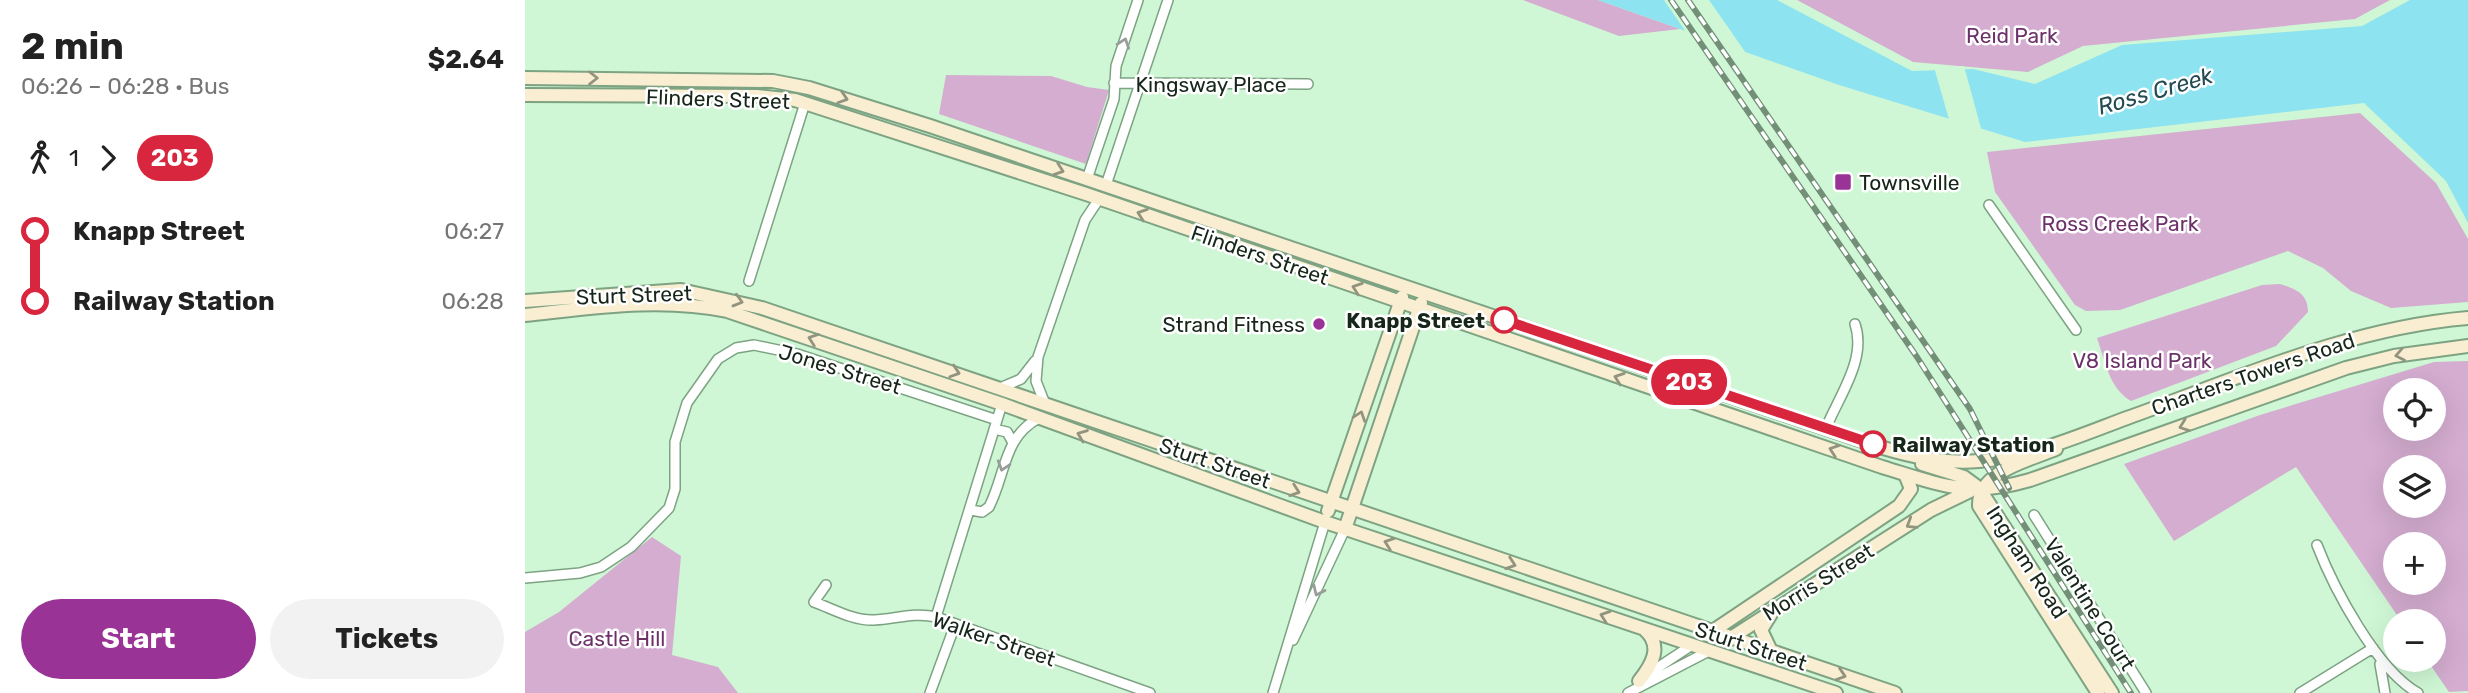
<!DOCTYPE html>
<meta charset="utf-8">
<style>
:root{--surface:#fff;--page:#f2f2f2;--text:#222;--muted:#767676;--accent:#9a3396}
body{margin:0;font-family:Rubik,sans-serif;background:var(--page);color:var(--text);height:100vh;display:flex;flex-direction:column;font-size:26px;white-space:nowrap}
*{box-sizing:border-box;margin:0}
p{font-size:23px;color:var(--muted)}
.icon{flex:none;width:38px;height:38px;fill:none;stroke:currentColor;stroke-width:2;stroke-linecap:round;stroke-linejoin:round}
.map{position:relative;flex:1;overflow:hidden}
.sheet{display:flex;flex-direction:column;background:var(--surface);width:525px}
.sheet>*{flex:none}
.badge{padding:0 14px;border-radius:23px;font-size:24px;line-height:46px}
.controls{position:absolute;left:1858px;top:378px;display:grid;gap:14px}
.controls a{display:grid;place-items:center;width:63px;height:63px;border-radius:50%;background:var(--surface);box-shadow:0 7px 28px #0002;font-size:35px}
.map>.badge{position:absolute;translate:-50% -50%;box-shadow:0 0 0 4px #fff}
.legs{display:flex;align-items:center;gap:10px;height:77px;padding:0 21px;font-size:23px}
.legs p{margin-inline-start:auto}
.overview{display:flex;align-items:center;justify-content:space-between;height:119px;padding:0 21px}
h1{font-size:38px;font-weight:700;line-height:52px}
.button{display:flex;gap:14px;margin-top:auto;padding:14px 21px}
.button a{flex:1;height:80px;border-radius:42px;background:var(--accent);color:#fff;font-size:28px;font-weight:700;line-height:80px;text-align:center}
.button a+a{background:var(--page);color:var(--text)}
ul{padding:0 21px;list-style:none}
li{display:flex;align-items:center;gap:24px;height:70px;font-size:26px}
li i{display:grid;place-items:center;width:10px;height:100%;margin:0 9px;background:currentColor}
li i::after{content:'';width:18px;height:18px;margin:-9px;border:5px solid;border-radius:50%;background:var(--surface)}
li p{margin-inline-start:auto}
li:first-child i{background:linear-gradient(#0000 50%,currentColor 0)}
li:last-child i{background:linear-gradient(currentColor 50%,#0000 0)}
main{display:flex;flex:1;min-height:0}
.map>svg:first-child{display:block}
</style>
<main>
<section class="sheet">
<div class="overview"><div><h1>2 min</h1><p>06:26 – 06:28 · Bus</p></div><b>$2.64</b></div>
<div class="legs"><svg class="icon" aria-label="walk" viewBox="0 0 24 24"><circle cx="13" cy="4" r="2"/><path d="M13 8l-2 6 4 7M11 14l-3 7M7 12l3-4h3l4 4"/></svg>1<svg class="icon" aria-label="forward" viewBox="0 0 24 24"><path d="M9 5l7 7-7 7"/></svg><b class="badge" style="background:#d7263d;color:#fff">203</b></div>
<ul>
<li><i style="color:#d7263d"></i><b>Knapp Street</b><p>06:27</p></li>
<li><i style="color:#d7263d"></i><b>Railway Station</b><p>06:28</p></li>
</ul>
<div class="button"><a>Start</a><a>Tickets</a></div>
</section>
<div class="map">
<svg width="1943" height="693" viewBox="0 0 1943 693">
<rect width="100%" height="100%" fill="#cff7d5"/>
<path fill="#d4add0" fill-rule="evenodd" d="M998 0H1073L1155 29 1094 36Z
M1272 0H1865L1830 19 1558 46 1503 72 1388 62Z
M421 75 526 76 562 87 584 90 561 164 414 114Z
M1835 113 1911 183 1943 239V302L1866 308 1826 291 1798 268 1763 251 1595 310 1561 311 1550 305 1470 192 1462 152Z
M1755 284C1770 289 1783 293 1783 312L1751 346 1606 401C1584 388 1580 361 1572 338L1737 285Z
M1943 361V691L1924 692 1902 660H1909V621H1876L1771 467 1649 541 1599 464 1735 415 1909 362ZM1871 390H1909V429H1871ZM1871 467H1909V506H1871ZM1909 544V583H1871V544Z
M127 537 156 556 147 655 193 667 213 693H0V632L34 612Z"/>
<path fill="#8ee3f1" d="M1073 0H1252L1387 71 1448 69 1510 84 1597 45 1837 26 1885 0H1943V223L1921 181 1839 103 1500 142 1314 85Z"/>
<path fill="#cff7d5" d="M1139 0H1184L1223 56 1163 35Z
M1439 66 1457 132 1425 123 1409 67Z"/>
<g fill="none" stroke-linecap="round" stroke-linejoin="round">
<defs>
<path id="street" d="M589 83 783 84
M562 179 589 99 591 66 613 0
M581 185 643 0
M1464 205 1551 330
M224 281 280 103
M475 388 496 379 510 361
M520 404 511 381 513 357 560 220 574 199
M1301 428C1314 396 1342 359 1330 324
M469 429 482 432 487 441
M446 510 457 512 464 507C481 474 478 437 514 418
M1509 515 1621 693
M1792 545C1809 589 1852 670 1893 693
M0 578 55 573 76 567 106 547 144 508 150 489V442L162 403 193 359 211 348 229 345 272 354 472 420
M301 585 289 602C308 609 329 621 349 620 370 619 390 612 411 617L625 693
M411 617 477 404
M768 640 820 529
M1855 664 1860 693
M1120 676 1167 645
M405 693 430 625
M748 693 800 522
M1103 693 1184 651
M1775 693 1848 648"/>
<path id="secondary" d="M0 78 248 81 284 88 405 126 1355 447C1388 457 1420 464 1454 461 1504 458 1556 435 1602 418 1714 378 1824 328 1943 318
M0 95 232 96 270 100 561 194 1357 467C1416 485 1443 498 1505 480L1821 368 1869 356 1943 346
M0 301 156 290 237 308 1370 693
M0 315C67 308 135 297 202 311L477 404 800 522 1311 693
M1531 449C1505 460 1453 471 1454 506L1573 693
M1397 464 1439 477 1454 488 1587 693
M803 511 877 297
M820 529 896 303
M1246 614 1236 630 1247 653
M1182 635 1374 506 1386 489 1380 474
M1201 641 1406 510 1445 491
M1114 681C1127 665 1138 646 1120 630"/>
</defs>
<use href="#street" stroke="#7da383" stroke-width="12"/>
<use href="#secondary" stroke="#7da383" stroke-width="16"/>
<use href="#street" stroke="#fff" stroke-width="9"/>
<use href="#secondary" stroke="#f9eed2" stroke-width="12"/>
<defs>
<path id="rail" d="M1146 0 1392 357 1606 693
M1163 0 1445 409 1484 488"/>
</defs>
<use href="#rail" stroke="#738f78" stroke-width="6"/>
<use href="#rail" stroke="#fff" stroke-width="3.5" stroke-dasharray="10" stroke-linecap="butt"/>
</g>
<defs><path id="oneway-chevron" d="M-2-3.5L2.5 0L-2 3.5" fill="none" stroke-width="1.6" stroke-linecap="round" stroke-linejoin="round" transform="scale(1.75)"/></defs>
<g stroke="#979d98">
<use href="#oneway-chevron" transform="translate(599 43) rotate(-71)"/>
<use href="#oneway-chevron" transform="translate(478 466) rotate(108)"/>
<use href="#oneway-chevron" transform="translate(793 591) rotate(115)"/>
</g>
<g stroke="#93947f">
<use href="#oneway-chevron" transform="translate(68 78)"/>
<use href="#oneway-chevron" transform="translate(318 98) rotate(18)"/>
<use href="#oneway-chevron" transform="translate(534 170) rotate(19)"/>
<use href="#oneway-chevron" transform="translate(617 214) rotate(-161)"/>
<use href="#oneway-chevron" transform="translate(832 288) rotate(-161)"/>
<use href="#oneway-chevron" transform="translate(213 301) rotate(16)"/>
<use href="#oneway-chevron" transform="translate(288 339) rotate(-161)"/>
<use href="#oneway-chevron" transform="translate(1875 355) rotate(169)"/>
<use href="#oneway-chevron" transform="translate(430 372) rotate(18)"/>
<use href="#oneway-chevron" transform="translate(1094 378) rotate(-161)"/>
<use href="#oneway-chevron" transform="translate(835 416) rotate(-71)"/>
<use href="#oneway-chevron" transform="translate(1659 426) rotate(160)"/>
<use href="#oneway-chevron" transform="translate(557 435) rotate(-159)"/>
<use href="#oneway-chevron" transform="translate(1309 450) rotate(-161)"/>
<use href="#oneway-chevron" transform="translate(770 491) rotate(19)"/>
<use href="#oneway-chevron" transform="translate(1386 524) rotate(148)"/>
<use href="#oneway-chevron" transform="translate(864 543) rotate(-161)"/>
<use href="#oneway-chevron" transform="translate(986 564) rotate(19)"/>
<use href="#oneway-chevron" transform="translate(1080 616) rotate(-161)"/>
<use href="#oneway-chevron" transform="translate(1316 675) rotate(18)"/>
</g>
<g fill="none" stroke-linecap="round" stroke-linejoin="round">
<defs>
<path id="line-1" d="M979 320 1348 444"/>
</defs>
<use href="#line-1" stroke="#fff" stroke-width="16"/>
<use href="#line-1" stroke="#d7263d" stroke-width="10"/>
</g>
<g fill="#9a3396" stroke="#fff" stroke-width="2.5">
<rect x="1309" y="173" width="18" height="18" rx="3.5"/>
<circle cx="794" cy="324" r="7"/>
</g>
<g fill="#fff" stroke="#d7263d" stroke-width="3.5">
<circle cx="979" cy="320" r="12"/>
<circle cx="1348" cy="444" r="12"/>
</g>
<g text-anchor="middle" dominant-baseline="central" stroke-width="5" stroke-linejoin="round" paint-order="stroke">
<g font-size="21" fill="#6c3169" stroke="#fff">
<text x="1487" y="35">Reid Park</text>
<text x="1595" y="223">Ross Creek Park</text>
<text x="1617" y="360">V8 Island Park</text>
<text x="92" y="638">Castle Hill</text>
</g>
<g font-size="21" fill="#17261a" stroke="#fff">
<text x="686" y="84">Kingsway Place</text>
<text transform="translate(193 99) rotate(2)">Flinders Street</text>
<text transform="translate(735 255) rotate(19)">Flinders Street</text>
<text transform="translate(109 295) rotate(-2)">Sturt Street</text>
<text transform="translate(315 369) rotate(17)">Jones Street</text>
<text transform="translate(1728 374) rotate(-19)">Charters Towers Road</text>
<text transform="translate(690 463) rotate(19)">Sturt Street</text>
<text transform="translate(1502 562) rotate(57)">Ingham Road</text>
<text transform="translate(1293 582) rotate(-32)">Morris Street</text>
<text transform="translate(1565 604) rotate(58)">Valentine Court</text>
<text transform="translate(469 639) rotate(19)">Walker Street</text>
<text transform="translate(1226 646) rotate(18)">Sturt Street</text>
</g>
<g font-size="21" fill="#17261a" stroke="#fff" text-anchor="start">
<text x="1334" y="182">Townsville</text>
<text x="780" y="324" text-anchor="end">Strand Fitness</text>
</g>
<g font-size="21" font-weight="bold" fill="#17261a" stroke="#fff" text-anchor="end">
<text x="960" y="320">Knapp Street</text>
<text x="1367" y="444" text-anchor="start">Railway Station</text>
</g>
<g font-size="23" font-style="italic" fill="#244b52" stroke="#fff">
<text transform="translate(1630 91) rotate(-16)">Ross Creek</text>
</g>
</g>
</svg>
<div class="controls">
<a><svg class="icon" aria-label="locate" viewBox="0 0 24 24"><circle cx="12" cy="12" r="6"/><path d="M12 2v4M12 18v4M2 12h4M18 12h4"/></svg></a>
<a><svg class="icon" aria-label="layers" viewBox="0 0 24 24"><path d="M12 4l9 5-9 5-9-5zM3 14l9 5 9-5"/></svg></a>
<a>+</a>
<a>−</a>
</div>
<b class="badge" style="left:1164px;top:382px;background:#d7263d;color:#fff">203</b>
</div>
</main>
